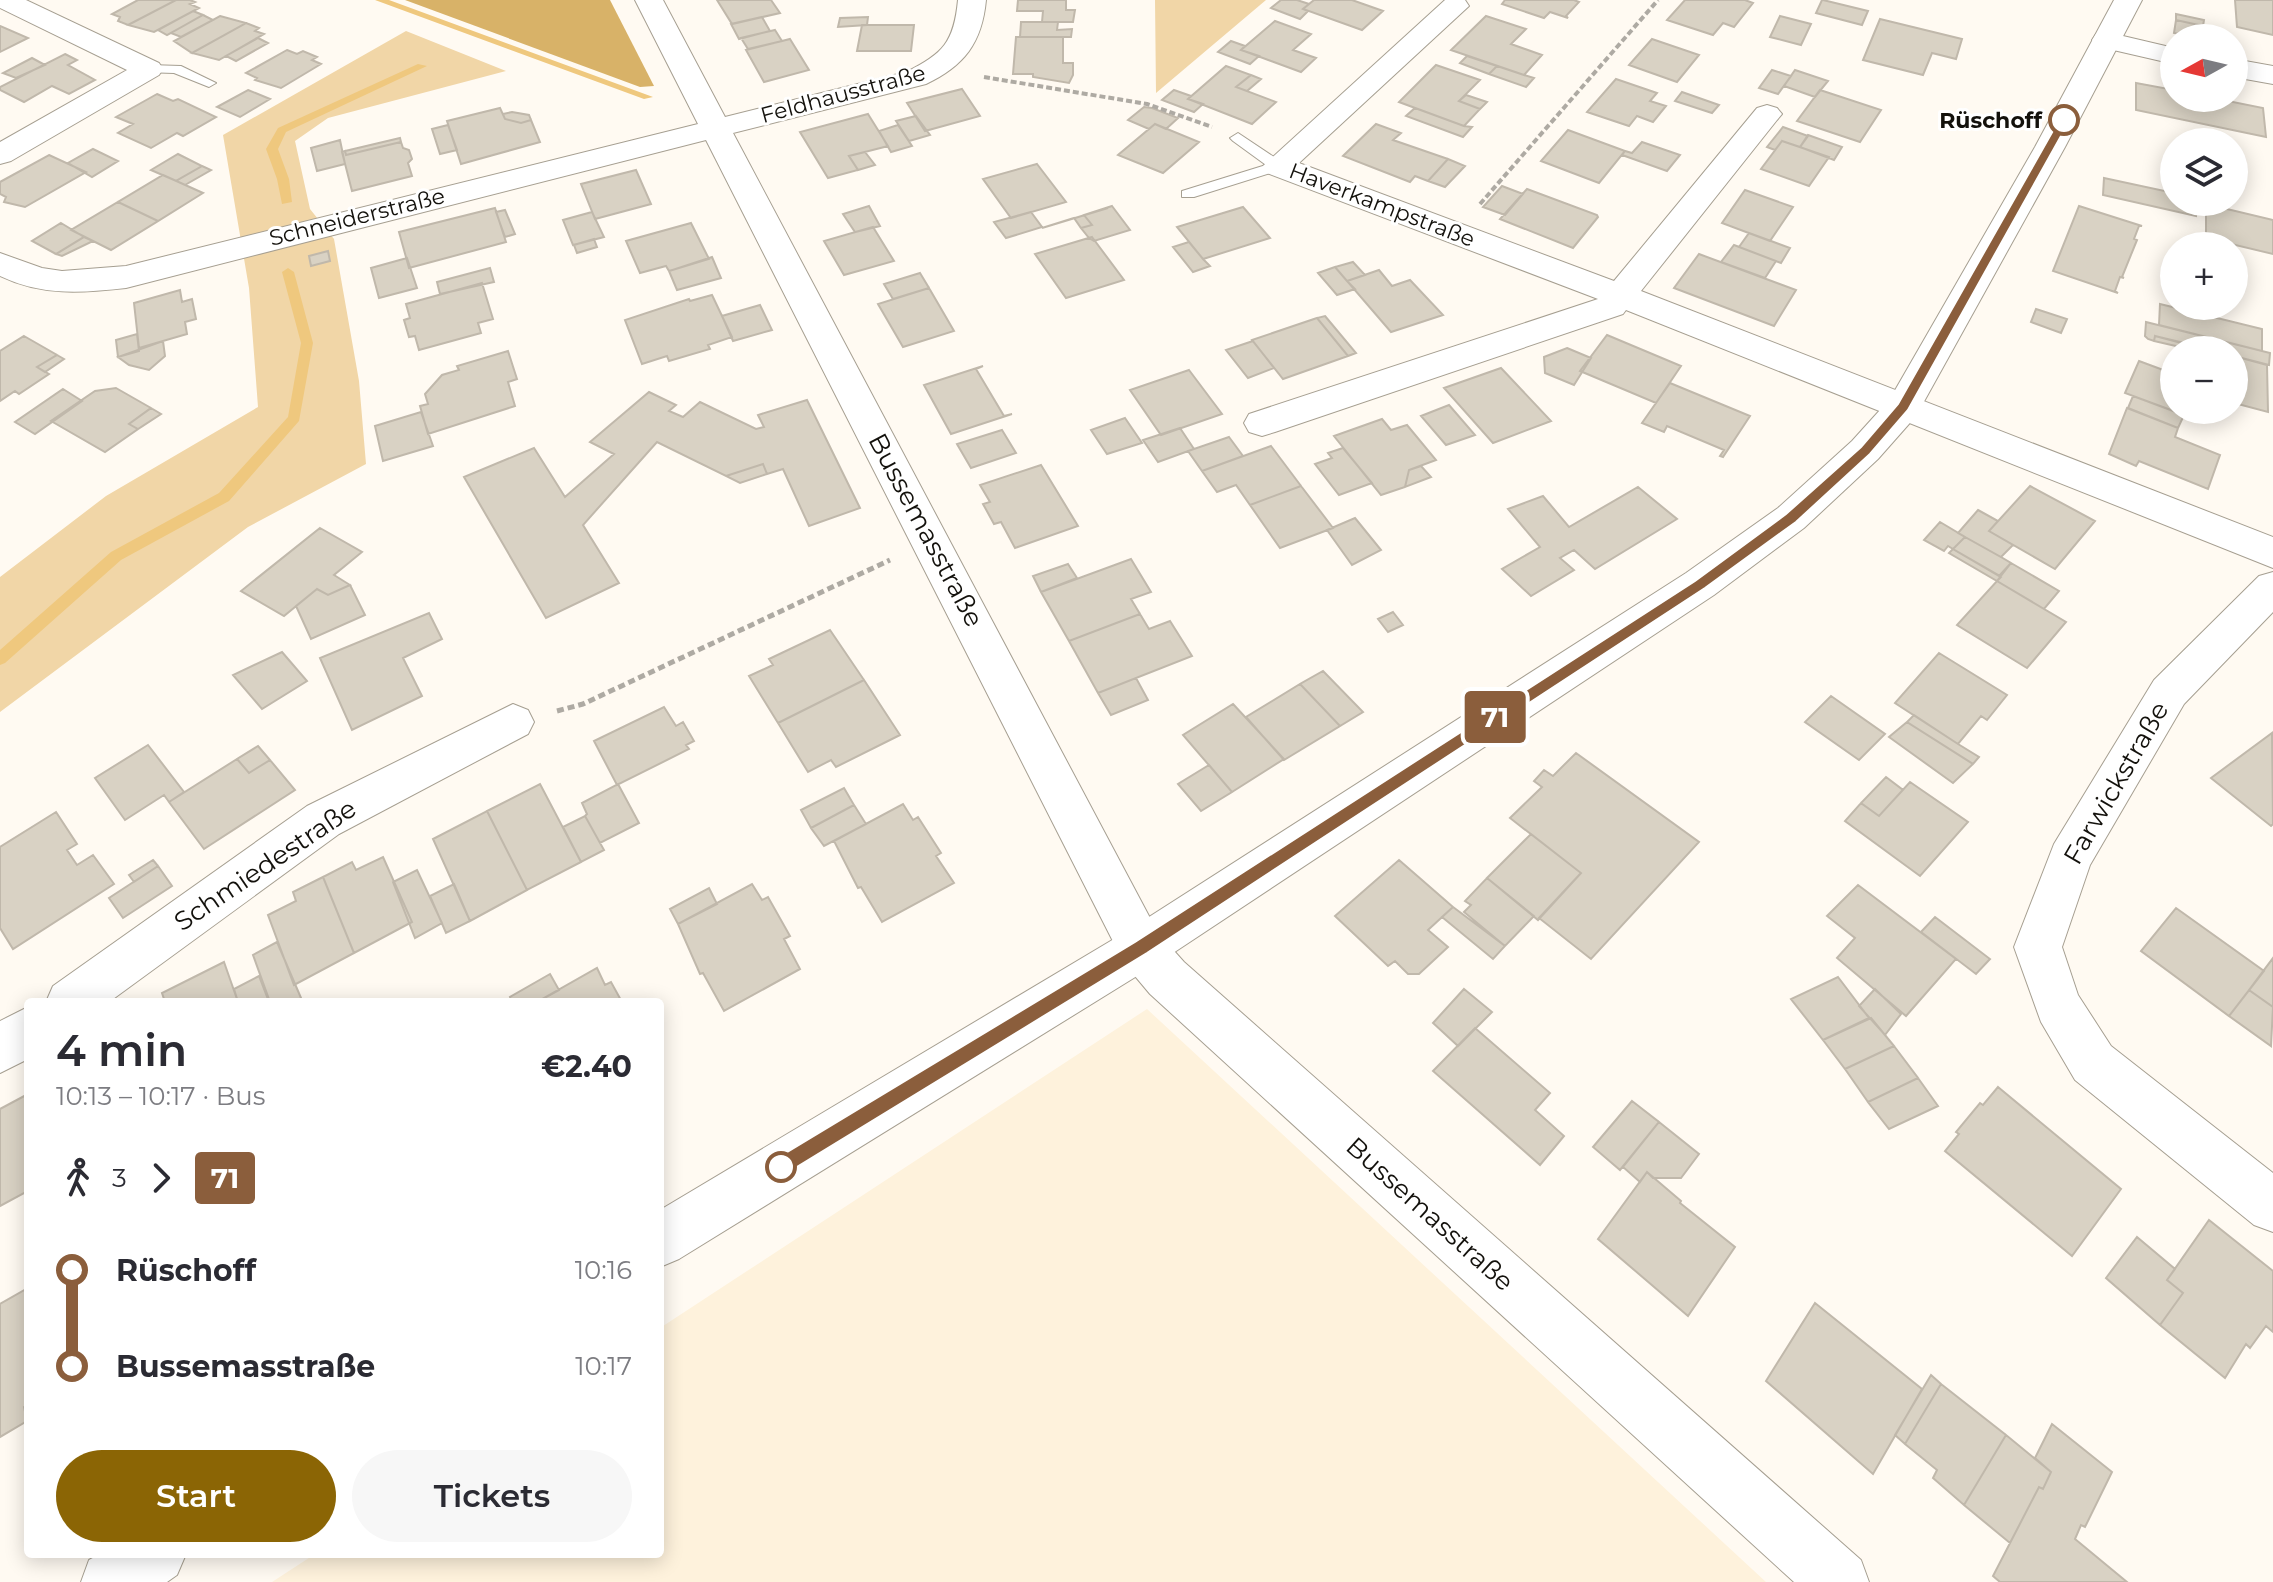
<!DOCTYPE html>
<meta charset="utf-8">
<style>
:root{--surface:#fff;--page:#f7f7f7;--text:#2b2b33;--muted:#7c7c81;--accent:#8b6505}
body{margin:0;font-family:Montserrat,sans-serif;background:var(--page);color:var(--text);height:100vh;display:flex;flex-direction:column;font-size:30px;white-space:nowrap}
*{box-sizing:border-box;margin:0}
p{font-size:26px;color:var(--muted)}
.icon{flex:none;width:44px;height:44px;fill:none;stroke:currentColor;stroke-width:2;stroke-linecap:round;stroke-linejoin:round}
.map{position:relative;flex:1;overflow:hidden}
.side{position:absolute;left:24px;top:998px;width:640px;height:560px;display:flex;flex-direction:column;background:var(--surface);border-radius:8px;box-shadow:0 4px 20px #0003}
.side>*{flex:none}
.badge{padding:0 16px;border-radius:6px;font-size:28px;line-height:52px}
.needle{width:52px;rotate:262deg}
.fabs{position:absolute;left:2160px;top:24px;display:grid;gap:16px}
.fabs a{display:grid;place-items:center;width:88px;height:88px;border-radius:50%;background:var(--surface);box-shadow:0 4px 20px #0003;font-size:40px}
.map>.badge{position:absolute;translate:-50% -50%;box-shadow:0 0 0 4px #fff}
.legs{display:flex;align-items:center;gap:12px;height:88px;padding:0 32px;font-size:26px}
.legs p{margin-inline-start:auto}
.head{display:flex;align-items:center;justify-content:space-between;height:136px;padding:0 32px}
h1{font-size:44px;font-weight:600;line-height:60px}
.cta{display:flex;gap:16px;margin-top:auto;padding:16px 32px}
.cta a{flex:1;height:92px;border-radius:48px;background:var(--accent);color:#fff;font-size:32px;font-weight:600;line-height:92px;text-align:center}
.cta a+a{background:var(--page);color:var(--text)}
ul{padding:0 32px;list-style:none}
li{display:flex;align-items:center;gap:28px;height:96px;font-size:30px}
li i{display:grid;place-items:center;width:12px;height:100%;margin:0 10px;background:currentColor}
li i::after{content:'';width:20px;height:20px;margin:-10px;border:6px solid;border-radius:50%;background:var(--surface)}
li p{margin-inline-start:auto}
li:first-child i{background:linear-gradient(#0000 50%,currentColor 0)}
li:last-child i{background:linear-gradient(currentColor 50%,#0000 0)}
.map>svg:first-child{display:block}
</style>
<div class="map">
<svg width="2273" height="1582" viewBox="0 0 2273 1582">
<rect width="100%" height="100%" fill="#fffaf2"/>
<path fill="#fef2dc" d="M1147 1009 1766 1582H272L315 1554H660V1328Z"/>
<path fill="#f1d6a7" d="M1155 0H1266L1156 93Z
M406 31 506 71 328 118 295 141 310 209 334 239 359 381 366 464 248 527 0 712V577L106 496 258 407 249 288 223 135Z"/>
<path fill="#d8b268" d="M405 0H610L654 86 640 87Z"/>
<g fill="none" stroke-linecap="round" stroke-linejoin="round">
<path fill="#efc87e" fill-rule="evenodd" d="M375 0H389L653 97 644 99Z
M418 64 427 66 286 132 278 149 289 179 292 202 282 204 277 179 266 149 278 128Z
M288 268 294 272 313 343 299 421 229 501 121 560 5 663 0 665V650L111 552 219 493 288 417 301 343 282 272Z"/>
</g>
<path fill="#d9d2c4" stroke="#c0b8ab" stroke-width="2" d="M138 0H176L128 25 118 21 120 17 112 14Z
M176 0H190L195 2 190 4 199 8 154 32 128 25Z
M717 0H771L780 13 732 24Z
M1018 0H1066V10H1075L1073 22H1042L1043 11H1017Z
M1281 0H1297L1309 4 1303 9 1308 11 1300 19 1271 8Z
M1314 0H1352L1383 11 1362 30 1303 9Z
M1505 0H1574L1579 2 1566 16 1568 18 1550 12 1544 18 1502 4Z
M1685 0H1745L1753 3 1734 27 1723 23 1713 35 1667 20Z
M1822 0H1823L1868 11 1862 25 1816 13Z
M2235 0H2273V35L2237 27Z
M193 11 203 15 167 35 158 30Z
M2176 14 2204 20 2203 26 2176 20Z
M203 15 213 20 181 37 171 33Z
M220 16 246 23 192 53 174 41Z
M1486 16 1526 29 1511 44 1542 55 1524 75 1451 50Z
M1780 16 1811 24 1801 45 1770 37Z
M762 17 770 31 739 39 731 24Z
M868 17 867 25 838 27 840 18Z
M1880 19 1962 39 1956 59 1932 53 1923 75 1863 60Z
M2176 20 2203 26 2201 38 2174 33Z
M1275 21 1311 34 1293 50 1316 58 1301 72 1241 50Z
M1021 22H1058L1057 30 1072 29 1071 37H1020Z
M246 23 259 28 255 31 264 34 219 60 192 53Z
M862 25H914L911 51H857Z
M0 26 28 38 0 52Z
M775 30 782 41 748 49 741 38Z
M1016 37H1063V63H1073V75L1069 83 1033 77V74H1013Z
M258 38 268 43 236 61 226 56Z
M790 39 809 70 764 82 746 50Z
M1652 39 1699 55 1677 82 1629 65Z
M1231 41 1245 46 1241 50 1259 56 1250 64 1218 52Z
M287 50 297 54 303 51 317 57 312 60 321 64 281 88 255 80 257 78 246 73Z
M65 54 77 60 68 65 95 80 69 94 52 86 24 102 0 90V87Z
M1467 56 1497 66 1489 74 1460 63Z
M32 58 45 65 16 78 3 73Z
M1436 65 1480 80 1459 101 1480 109 1464 126 1399 102Z
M1226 66 1251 75 1236 87 1276 102 1252 124 1188 99Z
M1497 66 1524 75 1534 78 1526 87 1489 74Z
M1772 70 1791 76 1778 94 1759 88Z
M1795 70 1828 81 1815 97 1784 86Z
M1251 75 1261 79 1247 91 1236 87Z
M1616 79 1657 93 1650 101 1666 106 1653 122 1637 116 1629 126 1587 112Z
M2136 83 2174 90V98H2213L2263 108 2266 137 2136 110Z
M962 89 980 116 925 131 907 103Z
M248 90 270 99 240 117 217 107Z
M1174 90 1191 96 1188 99 1203 104 1194 112 1162 100Z
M1820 90 1881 110 1860 142 1797 121Z
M1682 92 1719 105 1712 113 1675 101Z
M157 94 173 101 178 99 216 117 183 136 177 133 151 148 118 133 133 124 116 117Z
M1466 95 1487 102 1480 109 1459 101Z
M1144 107 1152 108 1178 118 1166 129 1155 124 1149 129 1128 120Z
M500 108 505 119 521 123 531 120 540 142 461 164 447 121Z
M1415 108 1464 126 1472 127 1463 137 1406 116Z
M512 112 529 115 531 120 521 123 505 119 503 114Z
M868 114 888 146 849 156 858 170 828 178 800 132Z
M916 116 930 135 909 141 896 121Z
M1155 124 1199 142 1163 173 1118 155Z
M1376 124 1401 133 1393 140 1448 159 1428 181 1415 176 1410 182 1343 156Z
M448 125 457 150 440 154 432 129Z
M898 125 912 146 891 152 879 131Z
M1783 127 1808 136 1800 147 1782 141 1775 150 1767 147Z
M1568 130 1625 151 1599 183 1541 161Z
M1808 135 1842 147 1834 160 1800 147Z
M400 138 401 142 346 155 345 151Z
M340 140 345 164 317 171 311 148Z
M1782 141 1829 157 1809 186 1761 169Z
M401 142 403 148 409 150 412 159 408 163 412 176 352 191 342 152 345 151 346 155Z
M1642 142 1680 155 1667 171 1622 155 1625 151 1632 153Z
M93 149 118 161 92 177 68 163Z
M865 152 875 165 858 170 849 156Z
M178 154 202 166 176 181 151 170Z
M49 155 86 172 25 207 4 202 6 197 0 194V182Z
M1448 159 1465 166 1445 187 1428 181Z
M1037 164 1066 202 1011 218 983 179Z
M202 166 211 170 185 185 176 181Z
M636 170 651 204 595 219 581 184Z
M163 175 203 193 158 221 118 202Z
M2104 178 2174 193V202H2196V216L2103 195Z
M1502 186 1523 194 1505 215 1483 207Z
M1527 189 1597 215 1598 217 1573 248 1500 219Z
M1745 190 1793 207 1770 241 1722 223Z
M118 202 158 221 111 250 71 230Z
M2206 204 2273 220V254L2206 238Z
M869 206 880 226 855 232 843 214Z
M1112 206 1130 230 1094 241 1089 238 1081 228 1092 225 1084 215Z
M2079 206 2142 226H2139L2134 239 2137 240 2122 277 2124 278 2120 277 2115 291 2118 293 2053 271Z
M1243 207 1270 238 1203 259 1177 227Z
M495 208 506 242 409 268 399 232Z
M1108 208 1084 215 1092 225 1081 228 1074 218 1042 228Z
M505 210 515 234 505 237 496 212Z
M592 212 604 237 573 245 563 220Z
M1031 212 1042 227 1006 238 994 222Z
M61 223 84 237 56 254 32 241Z
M691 223 709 259 669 271 666 266 640 273 626 241Z
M873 227 894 261 844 275 824 241Z
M1749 233 1771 241 1790 248 1781 263 1739 247Z
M84 237 93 241 62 256 56 254Z
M1092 237 1124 280 1066 298 1035 254Z
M594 239 597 247 577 253 574 245Z
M1189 242 1203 259 1210 266 1193 272 1173 247Z
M1734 245 1776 261 1765 278 1721 262Z
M328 251 330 261 311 266 309 256Z
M1699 254 1796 290 1774 326 1674 288Z
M712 257 721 278 677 290 669 271Z
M407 258 417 288 379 298 371 268Z
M1353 262 1365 275 1347 281 1335 267Z
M1335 267 1347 281 1355 289 1337 295 1318 273Z
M490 268 494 282 440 294 437 282Z
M1379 270 1392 286 1410 280 1443 315 1391 332 1347 281Z
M920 273 929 288 893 299 884 284Z
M482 283 493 319 478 323 481 333 419 350 415 336 409 337 404 320 410 318 406 304Z
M929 288 954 331 903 347 878 304Z
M180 290 182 302 192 299 196 319 185 322 187 334 139 348 134 303Z
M712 295 732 337 708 345 710 349 669 361 667 356 642 364 625 320 689 299 690 301Z
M2160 304 2262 329V351L2159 325Z
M760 305 772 330 733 341 722 316Z
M2036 309 2067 319 2061 333 2031 322Z
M1325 316 1356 353 1348 356 1317 318Z
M1317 318 1348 356 1283 379 1252 340Z
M2146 322 2270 353 2269 365 2234 356V350H2213L2155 336 2154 341 2148 339 2145 336Z
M137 334 139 351 118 357 116 340Z
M1607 335 1681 366 1656 403 1580 371Z
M24 336 57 355 37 367 49 374 19 394 15 391 0 401V351Z
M2155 336 2193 346V350L2154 341Z
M163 341 165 356 149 370 129 365 118 357Z
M1253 341 1274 368 1248 378 1226 350Z
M1567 348 1591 358 1574 385 1545 373 1544 357Z
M508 351 517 379 508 382 515 406 428 434 420 406 428 404 425 394 442 375 459 370 457 366Z
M57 355 64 359 45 372 37 367Z
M2234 356 2267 365 2268 412 2234 403Z
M2139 361 2174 374V410L2179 413 2125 393Z
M983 366 976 369 1004 416 1012 414 951 434 924 385Z
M1501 368 1551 421 1493 443 1444 388Z
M1189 370 1222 414 1161 435 1130 390Z
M1670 383 1750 416 1723 457 1720 456 1724 450 1667 426 1664 432 1642 423Z
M116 388 151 408 129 424 138 429 105 452 51 421 95 391Z
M63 389 82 401 35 434 15 422Z
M649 392 676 405 669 411 683 417 700 402 756 429 764 427 758 415 807 400 860 508 809 526 783 469 767 474 763 464 726 476 657 442 583 525 619 583 546 618 464 477 534 448 565 497 614 454 590 442Z
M2133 396 2184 415 2178 428 2128 408Z
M1449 405 1475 435 1446 445 1421 416Z
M151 408 161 414 138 429 129 424Z
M2127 408 2178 428 2175 437 2220 455 2208 489 2139 461 2136 466 2109 454Z
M421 412 433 446 383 461 375 426Z
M1125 418 1142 443 1107 454 1091 430Z
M1382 419 1391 430 1407 425 1436 460 1409 470 1405 487 1381 495 1334 436Z
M1180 428 1194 449 1158 462 1143 440Z
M1002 430 1016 453 971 468 957 444Z
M1229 437 1243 456 1202 471 1188 451Z
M1271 446 1301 486 1250 505 1236 485 1217 492 1202 471Z
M1343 448 1372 483 1339 495 1315 464 1332 458 1328 453Z
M763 464 767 474 740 483 726 476Z
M1041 465 1078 526 1015 548 1001 522 994 524 983 504 990 502 980 485Z
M1421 466 1431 477 1405 487 1409 470Z
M1301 486 1333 528 1280 548 1250 505Z
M2030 486 2095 521 2055 569 1989 531Z
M1638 487 1677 519 1595 569 1574 550 1560 558 1574 570 1531 596 1502 569 1540 547 1508 509 1543 496 1569 527Z
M1978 510 1998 521 1989 531 2013 545 2001 557 1958 533Z
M1355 518 1381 550 1352 565 1327 530Z
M1940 522 1965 537 1953 549 1948 546 1944 551 1924 540Z
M320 528 362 552 334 575 350 585 328 595 317 589 284 616 241 591Z
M1965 537 2001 557 2011 563 1999 576 1953 549Z
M1953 549 2000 576 2001 577 1997 581 1949 553Z
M1131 559 1151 592 1131 599 1140 614 1069 641 1041 592Z
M2011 563 2059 591 2044 609 1997 581Z
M1068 564 1077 578 1041 592 1033 576Z
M1997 581 2066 622 2027 668 1957 625Z
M350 585 365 615 311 639 296 606 317 589 328 595Z
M1393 612 1403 625 1388 632 1378 619Z
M429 613 442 639 403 658 422 696 352 730 320 658Z
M1140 614 1149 629 1170 621 1192 656 1098 693 1069 641Z
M830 630 864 680 778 723 749 676 773 665 769 659Z
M282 652 307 681 262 709 233 675Z
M1939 653 2007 695 1987 720 1981 716 1958 744 1895 703Z
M1323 671 1363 712 1340 726 1300 684Z
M1136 678 1148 700 1111 715 1098 693Z
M864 680 900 735 836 767 831 760 808 772 778 723Z
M1300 684 1340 726 1284 760 1246 717Z
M1831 696 1885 734 1859 760 1805 722Z
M1233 704 1284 759 1232 792 1183 735Z
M664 707 676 726 683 722 694 741 686 745 689 749 617 785 594 741Z
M1914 715 1958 744 1979 757 1973 764 1907 722Z
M1907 722 1973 764 1953 783 1889 737Z
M2272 733 2273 824 2271 826 2211 778Z
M148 745 184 792 169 802 164 795 125 820 95 778Z
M258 746 270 760 249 773 237 759Z
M1576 753 1699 842 1591 959 1539 918 1581 873 1510 818 1542 787 1534 781 1544 770 1553 776Z
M237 759 249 773 270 760 295 790 204 849 169 802Z
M1209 765 1232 792 1201 811 1178 784Z
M1886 777 1903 790 1879 816 1861 803Z
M1910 782 1968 822 1920 876 1845 821 1861 803 1879 816Z
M540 784 581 862 527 890 487 811Z
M618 784 639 823 600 843 585 816 587 814 582 803Z
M844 788 854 805 811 828 801 810Z
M903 804 913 820 918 817 941 853 936 856 954 883 882 922 861 887 858 888 834 841Z
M854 805 866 824 824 846 811 828Z
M487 811 527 890 470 921 433 839Z
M56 812 77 844 67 850 77 865 93 855 114 884 13 949 0 928V847Z
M585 816 604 850 581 862 563 827Z
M1531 834 1581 873 1538 920 1487 878Z
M383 857 412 922 354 953 323 877 352 862 356 870Z
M153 860 158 866 134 882 129 875Z
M1399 860 1453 907 1428 930 1448 947 1419 974H1408L1395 961 1388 966 1335 916Z
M158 866 172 886 123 918 109 898Z
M417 870 442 923 415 938 393 882Z
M323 877 354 953 294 985 268 915 296 901 293 892Z
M1487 878 1534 916 1505 946 1464 912 1471 905 1465 901Z
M454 884 470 921 446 933 430 896Z
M752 884 762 900 768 897 790 936 784 939 800 969 724 1011 703 973 700 974 678 924Z
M1858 885 1956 959 1906 1016 1837 958 1855 938 1827 916Z
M709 888 717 904 678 924 670 909Z
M1453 907 1505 946 1493 959 1442 917Z
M2176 908 2264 971 2229 1016 2141 951Z
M1935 917 1990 959 1976 974 1921 932Z
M277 942 301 998 295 1002H270L253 955Z
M2273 958V1007L2249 990Z
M224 962 238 1002H165L162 993Z
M597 968 605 985 611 982 622 1002H537Z
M550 974 559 990 537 1002H512L510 997Z
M259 976 269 1002H238L234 989Z
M1838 977 1869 1018 1823 1040 1791 999Z
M1464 989 1492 1012 1458 1046 1433 1023Z
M1875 989 1901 1014 1885 1035 1859 1006Z
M2249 990 2273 1007 2271 1046 2229 1016Z
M1871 1018 1894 1046 1845 1069 1823 1040Z
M1475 1028 1550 1093 1535 1110 1564 1136 1540 1165 1433 1071Z
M1894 1046 1918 1078 1868 1102 1845 1069Z
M1918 1078 1938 1106 1889 1129 1868 1102Z
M1998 1087 2121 1189 2072 1256 1945 1151 1959 1134 1956 1132 1980 1103 1983 1105Z
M28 1094V1191L0 1206V1109Z
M1632 1101 1659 1122 1620 1170 1593 1147Z
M1659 1122 1699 1154 1681 1178H1653L1647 1172 1640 1182 1623 1167Z
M1647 1172 1681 1201 1680 1203 1735 1247 1688 1316 1598 1239Z
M2209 1220 2273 1271V1332L2266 1326 2250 1348 2246 1344 2225 1378 2160 1325 2183 1293 2167 1280Z
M2137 1237 2175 1269 2167 1280 2183 1293 2160 1325 2106 1278Z
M28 1288V1405L24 1407 27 1421 0 1437V1304Z
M1815 1303 1922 1389 1873 1474 1766 1381Z
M1931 1375 1941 1384 1905 1444 1895 1435Z
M1941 1384 2006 1435 1964 1505 1933 1478 1937 1470 1905 1444Z
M2052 1424 2112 1472 2085 1527 2081 1525 2075 1539 2127 1582H2000L1993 1576 2039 1487 2043 1489 2051 1472 2035 1458Z
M2006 1435 2051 1472 2043 1489 2039 1487 2010 1543 1964 1505Z"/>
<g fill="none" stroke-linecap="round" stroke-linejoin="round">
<defs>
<path id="lane" d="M149 65 181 66 216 83 209 87 174 73 144 72V66Z
M1238 133 1283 163V169L1194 197H1182V191L1266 165 1233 141 1230 138Z"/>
<path id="street" d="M0 0H26L159 63 163 69 159 75 11 161 0 164V142L127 70 0 8Z
M635 0H663L725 117 906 72C943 54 954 42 958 0H986C982 43 964 66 926 84L733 133 1158 933 1184 962 1861 1560 1869 1582H1794L1150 994 1124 963 706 140 126 288C82 293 41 296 0 276V253L42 268 62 271 126 266 698 124Z
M1445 0H1465L1469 6 1299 163 1614 281 1757 108 1767 105 1777 108 1782 114 1777 120 1641 291 2273 537V568L1626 310 1623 314 1275 432 1262 436 1249 432 1244 423 1249 414 1598 299 1267 173 1263 166Z
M2106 32 2174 48V64L2096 46 2092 40 2096 34Z
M2234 59 2273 66V84L2234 77Z
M2273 572V612L2184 704 2090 865 2062 947 2078 995 2111 1046 2273 1173V1232L2254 1225 2075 1080 2041 1022 2014 947 2054 844 2154 680 2259 576Z
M513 704 528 710 534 722 528 734 339 834 109 1002H46L53 986 307 806Z
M28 1007V1059L0 1073V1021Z"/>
<path id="secondary" d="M2114 0H2142L2065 147 1916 416 1878 459 1804 528 1714 595 1158 963 679 1259 660 1267V1210L1124 933 1686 573 1778 508 1852 441 1890 399 2035 147Z
M100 1554H186L177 1575 167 1582H81L89 1560Z"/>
</defs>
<use href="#lane" stroke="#a69f91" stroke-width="2"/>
<use href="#street" stroke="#a69f91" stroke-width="2"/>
<use href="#secondary" stroke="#a69f91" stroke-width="2"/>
<path stroke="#aeaaa3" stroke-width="4" stroke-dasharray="6 3" stroke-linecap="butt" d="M984 77 1147 104 1212 127
M1480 204 1658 0"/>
<path stroke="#aeaaa3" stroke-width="5" stroke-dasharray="7 4" stroke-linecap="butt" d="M557 711 583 704 890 560"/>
<use href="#lane" fill="#fff" fill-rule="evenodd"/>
<use href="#street" fill="#fff" fill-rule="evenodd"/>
<use href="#secondary" fill="#fff" fill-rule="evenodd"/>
</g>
<path fill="#8b5e3c" stroke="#fff" stroke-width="2" d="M2064 117 2070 120 1908 410 1870 454 1796 522 1705 588 1147 953 787 1173 781 1176 774 1173 772 1167 774 1160 1135 942 1695 581 1786 514 1861 447 1898 404 2059 120Z"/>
<g fill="#fff" stroke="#8b5e3c" stroke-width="4">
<circle cx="2064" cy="120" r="14"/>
<circle cx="781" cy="1167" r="14"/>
</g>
<g text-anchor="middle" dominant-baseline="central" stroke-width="6" stroke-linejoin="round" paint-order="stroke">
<g font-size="22" fill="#13110c" stroke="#fff">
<text transform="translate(843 94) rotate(-15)">Feldhausstraße</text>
<text transform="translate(1382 205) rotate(21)">Haverkampstraße</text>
<text transform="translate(357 217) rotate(-14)">Schneiderstraße</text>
</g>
<g font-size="22" font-weight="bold" fill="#13110c" stroke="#fff" text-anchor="end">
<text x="2042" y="120">Rüschoff</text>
</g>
<g font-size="26" fill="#13110c" stroke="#fff">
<text transform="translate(926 530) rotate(62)">Bussemasstraße</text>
<text transform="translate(2116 783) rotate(-60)">Farwickstraße</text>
<text transform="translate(265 865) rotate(-34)">Schmiedestraße</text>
<text transform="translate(1430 1214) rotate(42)">Bussemasstraße</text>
</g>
</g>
</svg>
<div class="fabs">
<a><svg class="needle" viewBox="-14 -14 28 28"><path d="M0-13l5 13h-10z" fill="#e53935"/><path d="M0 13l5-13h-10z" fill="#7c7c81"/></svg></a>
<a><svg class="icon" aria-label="layers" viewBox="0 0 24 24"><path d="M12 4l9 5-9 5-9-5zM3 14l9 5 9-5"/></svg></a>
<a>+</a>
<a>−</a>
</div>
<b class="badge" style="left:1495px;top:717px;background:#8b5e3c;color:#fff">71</b>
<section class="side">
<div class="head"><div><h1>4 min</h1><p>10:13 – 10:17 · Bus</p></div><b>€2.40</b></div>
<div class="legs"><svg class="icon" aria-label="walk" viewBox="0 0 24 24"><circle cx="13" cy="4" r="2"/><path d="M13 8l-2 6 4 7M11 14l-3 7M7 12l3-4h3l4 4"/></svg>3<svg class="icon" aria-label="forward" viewBox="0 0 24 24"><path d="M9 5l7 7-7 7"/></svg><b class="badge" style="background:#8b5e3c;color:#fff">71</b></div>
<ul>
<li><i style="color:#8b5e3c"></i><b>Rüschoff</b><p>10:16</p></li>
<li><i style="color:#8b5e3c"></i><b>Bussemasstraße</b><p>10:17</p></li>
</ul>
<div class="cta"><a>Start</a><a>Tickets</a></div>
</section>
</div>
